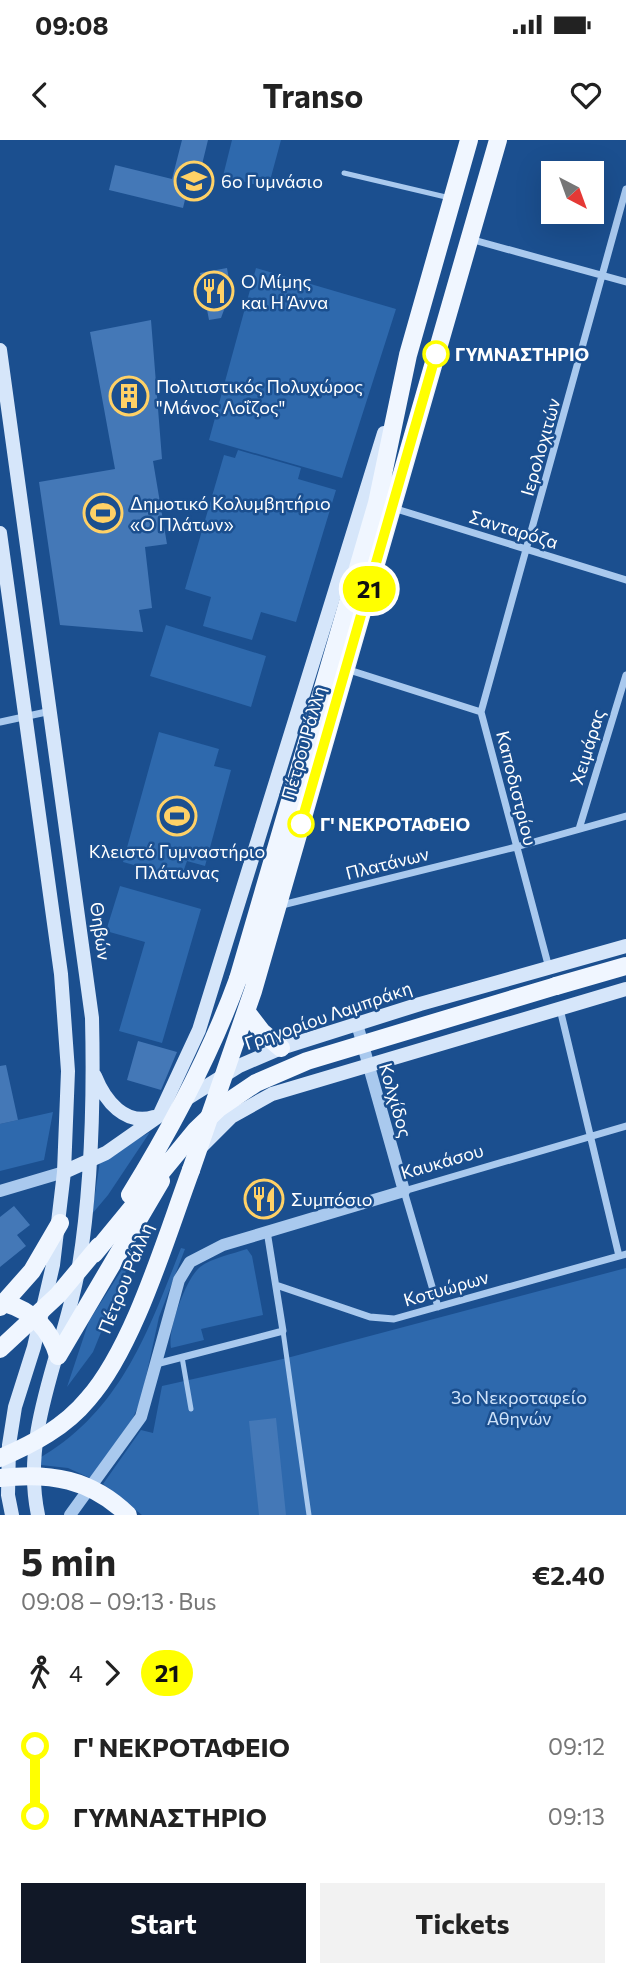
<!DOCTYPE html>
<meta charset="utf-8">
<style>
:root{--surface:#fff;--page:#f2f2f2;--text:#222;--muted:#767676;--accent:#111827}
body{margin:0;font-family:Commissioner,sans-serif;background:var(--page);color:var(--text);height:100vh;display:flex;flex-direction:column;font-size:26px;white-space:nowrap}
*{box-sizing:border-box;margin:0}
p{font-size:23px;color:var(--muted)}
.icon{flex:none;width:38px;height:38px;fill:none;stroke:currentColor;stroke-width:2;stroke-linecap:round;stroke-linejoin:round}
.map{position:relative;height:1375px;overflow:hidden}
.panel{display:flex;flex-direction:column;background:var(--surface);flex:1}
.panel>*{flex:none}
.badge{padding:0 14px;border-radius:23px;font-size:24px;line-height:46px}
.needle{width:46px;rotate:139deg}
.buttons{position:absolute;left:541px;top:21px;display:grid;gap:14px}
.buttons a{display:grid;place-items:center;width:63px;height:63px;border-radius:0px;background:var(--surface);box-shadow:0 7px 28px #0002;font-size:35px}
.map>.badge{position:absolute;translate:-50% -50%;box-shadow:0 0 0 4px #fff}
.legs{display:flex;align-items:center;gap:10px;height:77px;padding:0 21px;font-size:23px}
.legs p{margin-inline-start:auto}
.summary{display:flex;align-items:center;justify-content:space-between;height:119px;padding:0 21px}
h1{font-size:38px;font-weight:700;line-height:52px}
.button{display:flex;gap:14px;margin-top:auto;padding:14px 21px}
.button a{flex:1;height:80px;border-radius:0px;background:var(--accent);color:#fff;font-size:28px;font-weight:700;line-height:80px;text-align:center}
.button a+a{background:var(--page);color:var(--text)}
ul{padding:0 21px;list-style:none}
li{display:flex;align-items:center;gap:24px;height:70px;font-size:26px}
li i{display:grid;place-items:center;width:10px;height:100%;margin:0 9px;background:currentColor}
li i::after{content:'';width:18px;height:18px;margin:-9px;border:5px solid;border-radius:50%;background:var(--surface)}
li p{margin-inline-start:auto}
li:first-child i{background:linear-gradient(#0000 50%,currentColor 0)}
li:last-child i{background:linear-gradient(currentColor 50%,#0000 0)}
.status{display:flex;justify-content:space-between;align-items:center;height:49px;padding:0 35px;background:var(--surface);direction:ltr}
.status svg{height:19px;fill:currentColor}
header{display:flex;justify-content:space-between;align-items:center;height:91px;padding:0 21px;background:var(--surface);font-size:32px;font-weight:700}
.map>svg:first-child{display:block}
</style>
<div class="status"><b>09:08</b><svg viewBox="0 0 49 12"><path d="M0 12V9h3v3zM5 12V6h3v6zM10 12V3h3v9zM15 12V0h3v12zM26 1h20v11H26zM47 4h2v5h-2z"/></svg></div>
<header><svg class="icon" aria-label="back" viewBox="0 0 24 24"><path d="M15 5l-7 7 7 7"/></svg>Transo<svg class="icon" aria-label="heart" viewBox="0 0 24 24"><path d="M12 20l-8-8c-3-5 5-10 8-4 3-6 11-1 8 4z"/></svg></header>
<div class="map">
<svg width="626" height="1375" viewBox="0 0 626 1375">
<rect width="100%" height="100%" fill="#1b4f8f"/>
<path fill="#2e69ad" d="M232 0H281L268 48 223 36Z
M256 128 396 169 342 338 209 300Z
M238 310 301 328 298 339 336 350 296 482 261 472 252 500 203 486 211 457 185 449 224 315 235 318Z
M166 485 266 516 251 567 150 536Z
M159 592 219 609 214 626 231 630 205 726 187 721 181 738 123 722Z
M120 746 201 769 162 903 119 891 145 802 106 791Z
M53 972 44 1020 0 1031V984Z
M150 992 108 1055 92 1074 100 1021Z
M181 1108 185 1109 159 1177 141 1260 132 1280 90 1338 68 1328 41 1325 38 1319C121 1271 148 1192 181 1108Z
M135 1109 93 1212 67 1247 89 1181Z
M247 1109 252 1116 263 1175 201 1189 204 1200 171 1208C167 1191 186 1138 200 1127 212 1118 232 1114 247 1109Z
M626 1128V1375H142L103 1344 141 1290 153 1293 162 1246 287 1218Z"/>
<path fill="#4478b7" d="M182 0H208L197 45 189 43 183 68 109 50 115 25 172 39Z
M227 128 231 151 221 178 209 180 200 133Z
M151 180 162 319 153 321 167 404 145 407 152 468 139 470 143 492 60 485 39 342 115 329 90 192Z
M138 901 177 912 161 950 127 940Z
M6 925 18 980 0 984V926Z
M14 1066 30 1085 17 1095 26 1106 0 1127V1077Z
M276 1278 286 1375H259L249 1281Z"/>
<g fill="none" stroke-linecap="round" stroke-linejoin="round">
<path stroke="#a9c9ee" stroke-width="5" d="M344 33 450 58
M283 1191 309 1375
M182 1217 191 1269"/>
<path stroke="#a9c9ee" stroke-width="7" d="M470 99 626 142
M393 368 626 440
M346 529 481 572
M481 572 626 49
M481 572 549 828
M0 582 51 571
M579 689 626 535
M278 766 516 707 626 676
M560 869 619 1116
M276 1145 370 1177 394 1179 626 1114
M438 1167 404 1051 626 986
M156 1224 283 1191 267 1091"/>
<path stroke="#a9c9ee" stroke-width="12" d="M0 1051 64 1032
M70 1375 141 1277 179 1140 190 1122 223 1105 404 1051 357 884"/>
<path stroke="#d6e6fa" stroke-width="14" d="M0 210 92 878C94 961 92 1045 79 1126 65 1209 20 1290 38 1375
M0 393 61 834 68 931 64 1032 53 1125 34 1207 15 1267 9 1305 8 1355 12 1375
M95 936C105 961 125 986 154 977
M183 961 239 926 281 908 420 864 626 806
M159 976 199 890 384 293
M201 1007 231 977 272 954 626 849
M64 1032 106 1013 166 971"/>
<path stroke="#f0f6ff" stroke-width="18" d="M238 839 377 363 408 215 469 0
M556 846 626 826
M246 871 262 892 281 908
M191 1030 253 851 498 0
M5 1163C32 1171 50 1188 58 1216
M0 1167 32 1131 60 1083
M58 1216 161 1041"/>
<path stroke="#f0f6ff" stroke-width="18" d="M130 1055C173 985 210 916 238 839
M94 1114 196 990 219 968 256 943 307 921 556 846
M0 1209 58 1155 99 1106
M0 1318C33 1304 65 1287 88 1259 134 1207 166 1097 191 1030
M0 1338C50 1332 91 1339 128 1375"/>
</g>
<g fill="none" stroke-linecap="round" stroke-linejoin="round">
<defs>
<path id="line-1" d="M301 684 436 214"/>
</defs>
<use href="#line-1" stroke="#fff" stroke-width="16"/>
<use href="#line-1" stroke="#ff0" stroke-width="10"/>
</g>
<defs>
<symbol id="school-ring" viewBox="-11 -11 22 22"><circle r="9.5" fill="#1b4f8f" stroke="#ffd166" stroke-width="1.5"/><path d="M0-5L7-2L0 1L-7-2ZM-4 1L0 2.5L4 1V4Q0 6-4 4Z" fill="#ffd166"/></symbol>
<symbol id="restaurant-ring" viewBox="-11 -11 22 22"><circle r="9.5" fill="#1b4f8f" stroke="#ffd166" stroke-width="1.5"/><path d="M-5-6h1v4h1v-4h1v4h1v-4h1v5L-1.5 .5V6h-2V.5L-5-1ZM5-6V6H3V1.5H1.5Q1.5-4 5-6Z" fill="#ffd166"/></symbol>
<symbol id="building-ring" viewBox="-11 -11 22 22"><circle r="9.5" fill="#1b4f8f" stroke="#ffd166" stroke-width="1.5"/><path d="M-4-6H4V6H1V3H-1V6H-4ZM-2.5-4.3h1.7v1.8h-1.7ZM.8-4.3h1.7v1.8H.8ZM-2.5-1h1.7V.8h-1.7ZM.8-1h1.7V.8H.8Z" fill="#ffd166"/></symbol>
<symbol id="stadium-ring" viewBox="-11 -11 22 22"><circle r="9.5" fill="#1b4f8f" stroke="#ffd166" stroke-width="1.5"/><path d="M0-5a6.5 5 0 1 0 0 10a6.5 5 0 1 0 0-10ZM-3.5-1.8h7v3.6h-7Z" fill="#ffd166"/></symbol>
</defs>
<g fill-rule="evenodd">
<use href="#school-ring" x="172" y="19" width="44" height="44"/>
<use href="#restaurant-ring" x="192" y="129" width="44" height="44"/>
<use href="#building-ring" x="107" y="234" width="44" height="44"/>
<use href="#stadium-ring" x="81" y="351" width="44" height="44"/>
<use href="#stadium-ring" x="155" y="654" width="44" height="44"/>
<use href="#restaurant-ring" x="242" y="1037" width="44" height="44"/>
</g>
<g fill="#fff" stroke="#ff0" stroke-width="3.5">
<circle cx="436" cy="214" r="12"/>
<circle cx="301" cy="684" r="12"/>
</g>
<g text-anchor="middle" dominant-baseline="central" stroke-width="5" stroke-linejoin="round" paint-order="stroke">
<g font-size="18" fill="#fff" stroke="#1b4f8f" text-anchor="start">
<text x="221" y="41">6ο Γυμνάσιο</text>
<text x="241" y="141">Ο Μίμης<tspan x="241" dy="21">και Η Άννα</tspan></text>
<text x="156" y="246">Πολιτιστικός Πολυχώρος<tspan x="156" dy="21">"Μάνος Λοΐζος"</tspan></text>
<text x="130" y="363">Δημοτικό Κολυμβητήριο<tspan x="130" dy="21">«Ο Πλάτων»</tspan></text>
<text x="177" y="711" text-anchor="middle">Κλειστό Γυμναστήριο<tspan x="177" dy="21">Πλάτωνας</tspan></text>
<text x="291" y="1059">Συμπόσιο</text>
</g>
<g font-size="18" font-weight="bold" fill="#fff" stroke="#1b4f8f" text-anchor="start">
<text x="455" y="214">ΓΥΜΝΑΣΤΗΡΙΟ</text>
<text x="320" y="684">Γ' ΝΕΚΡΟΤΑΦΕΙΟ</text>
</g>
<g font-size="18" fill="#fff" stroke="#1b4f8f">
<text transform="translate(540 307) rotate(-74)">Ιερολοχιτών</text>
<text transform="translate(514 389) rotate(17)">Σανταρόζα</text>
<text transform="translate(303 603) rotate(-74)">Πέτρου Ράλλη</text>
<text transform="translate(587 607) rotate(-73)">Χειμάρας</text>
<text transform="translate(517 648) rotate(76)">Καποδιστρίου</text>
<text transform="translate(387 723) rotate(-14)">Πλατάνων</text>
<text transform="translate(101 791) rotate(82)">Θηβών</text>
<text transform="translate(328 875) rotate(-19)">Γρηγορίου Λαμπράκη</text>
<text transform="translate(396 960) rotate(74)">Κολχίδος</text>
<text transform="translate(442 1021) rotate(-16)">Καυκάσου</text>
<text transform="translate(125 1138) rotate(-68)">Πέτρου Ράλλη</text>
<text transform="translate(446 1148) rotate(-16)">Κοτυώρων</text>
</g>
<g font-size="18" fill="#cfe3fa" stroke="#1b4f8f">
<text x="519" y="1257">3ο Νεκροταφείο<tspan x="519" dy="21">Αθηνών</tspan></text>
</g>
</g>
</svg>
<div class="buttons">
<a><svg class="needle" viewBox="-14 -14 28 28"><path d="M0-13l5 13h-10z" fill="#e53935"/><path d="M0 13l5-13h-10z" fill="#767676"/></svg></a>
</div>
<b class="badge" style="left:369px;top:449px;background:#ff0;color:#111">21</b>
</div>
<section class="panel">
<div class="summary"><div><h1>5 min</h1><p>09:08 – 09:13 · Bus</p></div><b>€2.40</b></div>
<div class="legs"><svg class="icon" aria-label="walk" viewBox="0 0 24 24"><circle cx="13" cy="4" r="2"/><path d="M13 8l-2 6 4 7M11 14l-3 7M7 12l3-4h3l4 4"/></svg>4<svg class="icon" aria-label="forward" viewBox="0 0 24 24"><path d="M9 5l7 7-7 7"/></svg><b class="badge" style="background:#ff0;color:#111">21</b></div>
<ul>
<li><i style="color:#ff0"></i><b>Γ' ΝΕΚΡΟΤΑΦΕΙΟ</b><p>09:12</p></li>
<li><i style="color:#ff0"></i><b>ΓΥΜΝΑΣΤΗΡΙΟ</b><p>09:13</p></li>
</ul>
<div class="button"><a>Start</a><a>Tickets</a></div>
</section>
